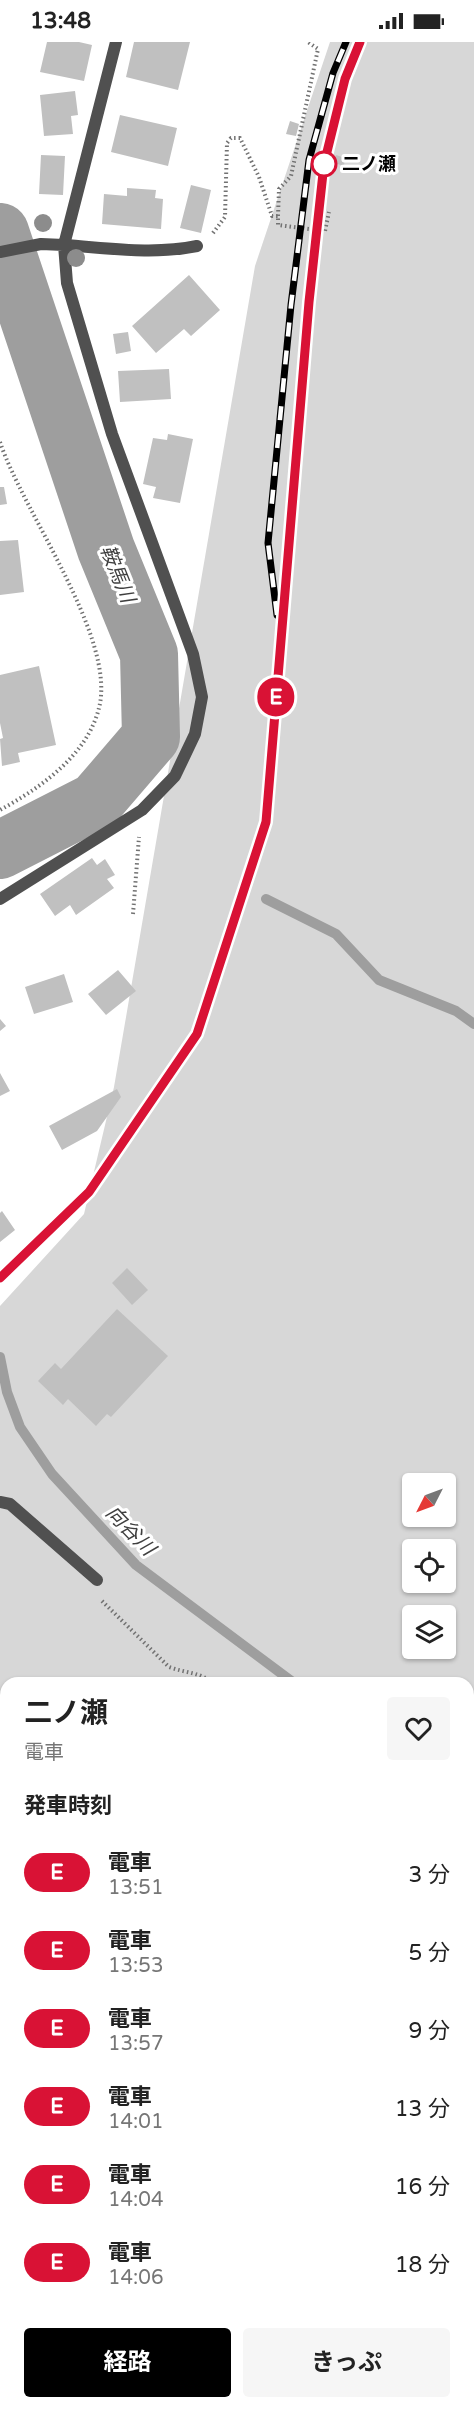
<!DOCTYPE html>
<html lang="ja">
<meta charset="utf-8">
<style>
:root{--surface:#fff;--page:#f6f6f6;--text:#222;--muted:#767676;--accent:#000}
body{margin:0;font-family:"Varela Round","Noto Sans JP",sans-serif;background:var(--page);color:var(--text);height:100vh;display:flex;flex-direction:column;font-size:22px;white-space:nowrap}
*{box-sizing:border-box;margin:0}
p{font-size:20px;color:var(--muted)}
.icon{flex:none;width:33px;height:33px;fill:none;stroke:currentColor;stroke-width:2;stroke-linecap:round;stroke-linejoin:round}
.map{position:relative;flex:1;overflow:hidden}
.drawer{position:absolute;left:0px;top:1635px;width:474px;height:732px;display:flex;flex-direction:column;background:var(--surface);border-radius:18px 18px 0 0;box-shadow:0 2px 4px #0004}
.drawer>*{flex:none}
.badge{padding:0 12px;border-radius:20px;font-size:21px;line-height:39px}
.needle{width:39px;rotate:228deg}
.tools{position:absolute;left:402px;top:1431px;display:grid;gap:12px}
.tools a{display:grid;place-items:center;width:54px;height:54px;border-radius:6px;background:var(--surface);box-shadow:0 2px 4px #0004;font-size:30px}
.map>.badge{position:absolute;translate:-50% -50%;box-shadow:0 0 0 3px #fff}
h2{padding:0 24px;font-size:22px;line-height:54px}
.round{display:grid;place-items:center;flex:none;width:63px;height:63px;border-radius:6px;background:var(--page)}
.headline{display:flex;align-items:center;justify-content:space-between;height:102px;padding:0 24px}
h1{font-size:28px;font-weight:700;line-height:45px}
.cta{display:flex;gap:12px;margin-top:auto;padding:12px 24px}
.cta a{flex:1;height:69px;border-radius:6px;background:var(--accent);color:#fff;font-size:24px;font-weight:700;line-height:69px;text-align:center}
.cta a+a{background:var(--page);color:var(--text)}
ul{padding:0;list-style:none}
li{display:flex;align-items:center;gap:18px;height:78px;padding:0 24px}
li div{flex:1}
li b{display:block;font-size:22px}
li em{font-style:normal}
li .badge{min-width:66px;font-weight:700;text-align:center}
.status{display:flex;justify-content:space-between;align-items:center;height:42px;padding:0 30px;background:var(--surface);direction:ltr}
.status svg{height:16px;fill:currentColor}
.map>svg:first-child{display:block}
</style>
<div class="status"><b>13:48</b><svg viewBox="0 0 49 12"><path d="M0 12V9h3v3zM5 12V6h3v6zM10 12V3h3v9zM15 12V0h3v12zM26 1h20v11H26zM47 4h2v5h-2z"/></svg></div>
<div class="map">
<svg width="474" height="2367" viewBox="0 0 474 2367">
<rect width="100%" height="100%" fill="#fff"/>
<path fill="#d7d7d7" fill-rule="evenodd" d="M330 0H474V2367H0V1264L84 1172 114 1045 255 224ZM412 1442H446V1474H412ZM412 1508H446V1540H412ZM412 1574H446V1606H412ZM6 1641H468V2361H6Z"/>
<g fill="none" stroke-linecap="round" stroke-linejoin="round">
<path stroke="#9e9e9e" stroke-width="10" d="M266 857 336 892 379 938 456 969 474 982
M0 1315 7 1350 20 1385 52 1432 136 1523 294 1641
M468 1831 474 1839"/>
<path stroke="#9e9e9e" stroke-width="58" d="M0 190 106 507 149 612 151 695 96 759 0 808"/>
</g>
<path fill="#c0c0c0" d="M47 0H79L92 3 84 39 40 30Z
M134 0H190L178 48 126 35Z
M75 49 78 73 71 74 73 92 44 94 40 53Z
M120 73 177 86 168 124 111 110Z
M290 79 299 82 296 94 286 92Z
M41 113 65 114 63 153 39 152Z
M336 113 345 116 344 124 334 121Z
M191 143 211 148 201 191 180 186Z
M127 146 156 148 155 156 163 157 161 187 102 182 104 152 127 154Z
M189 233 220 268 191 294 184 287 156 311 132 284Z
M128 290 131 309 116 312 113 292Z
M169 327 171 357 120 360 118 329Z
M168 392 193 397 180 461 153 456 156 445 143 442 153 396 167 398Z
M0 445H4L7 462 0 463Z
M18 498 24 550 0 553V499Z
M39 624 56 703 18 711 20 720 2 724 0 697 3 696 0 681V633Z
M92 816 97 823 105 817 115 833 107 837 114 846 76 873 70 863 55 874 40 852Z
M118 928 136 949 106 973 88 952Z
M64 932 73 960 34 972 25 945Z
M0 977 6 984 0 989Z
M0 1031 10 1049 0 1054Z
M117 1047 121 1055 97 1089 62 1108 49 1084Z
M2 1169 15 1188 0 1200V1171Z
M127 1226 148 1248 132 1263 112 1241Z
M117 1267 168 1314 111 1375 107 1372 96 1384 68 1357 63 1363 38 1339 55 1321 61 1327Z"/>
<g fill="none" stroke-linecap="round" stroke-linejoin="round">
<path stroke="#727272" stroke-width="4" stroke-dasharray="1.5 3" stroke-linecap="butt" d="M278 174 279 147 291 134 318 7 308 0
M213 191 225 175 227 101 231 96H240L259 135 272 174H278V183L325 189 329 170
M0 400C23 470 117 596 99 666 87 714 40 746 0 768
M133 872 139 795
M102 1559 169 1625C185 1631 200 1630 213 1641
M468 1915 474 1920
M468 1999H474
M468 2090 474 2094
M468 2143 474 2144
M468 2189 474 2192
M468 2281 474 2283
M390 2367 391 2361
M436 2367 453 2361 460 2367"/>
<path stroke="#505050" stroke-width="12" d="M64 203C109 206 153 213 197 204"/>
<path stroke="#505050" stroke-width="12" d="M0 210 41 202 64 203
M0 857 142 768 175 734 195 692 202 655 193 612 112 392 67 241 64 203 116 0
M0 1460 10 1462 97 1538"/>
<defs>
<path id="rail" d="M277 573 268 501 291 263 309 118 333 31 346 0
M0 1236 89 1150 197 992 266 780 309 260 324 122 345 37 360 0"/>
</defs>
<use href="#rail" stroke="#000" stroke-width="7"/>
<use href="#rail" stroke="#fff" stroke-width="4.5" stroke-dasharray="14" stroke-linecap="butt"/>
</g>
<g fill="#8c8c8c">
<circle cx="43" cy="181" r="9"/>
<circle cx="76" cy="216" r="9"/>
</g>
<g fill="none" stroke-linecap="round" stroke-linejoin="round">
<defs>
<path id="line" d="M0 1236 89 1150 197 992 266 780 309 260 324 122 345 37 360 0"/>
</defs>
<use href="#line" stroke="#fff" stroke-width="14"/>
<use href="#line" stroke="#d91235" stroke-width="9"/>
</g>
<circle fill="#fff" stroke="#d91235" stroke-width="3" cx="324" cy="122" r="12"/>
<g text-anchor="middle" dominant-baseline="central" stroke-width="6" stroke-linejoin="round" paint-order="stroke">
<g font-size="18" font-weight="bold" fill="#000" stroke="#fff" text-anchor="start">
<text x="342" y="122">二ノ瀬</text>
</g>
<g font-size="20" font-style="italic" fill="#3f3f3f" stroke="#fff">
<text transform="translate(117 532) rotate(68)">鞍馬川</text>
<text transform="translate(130 1489) rotate(46)">向谷川</text>
</g>
</g>
</svg>
<div class="tools">
<a><svg class="needle" viewBox="-14 -14 28 28"><path d="M0-13l5 13h-10z" fill="#e53935"/><path d="M0 13l5-13h-10z" fill="#767676"/></svg></a>
<a><svg class="icon" aria-label="locate" viewBox="0 0 24 24"><circle cx="12" cy="12" r="6"/><path d="M12 2v4M12 18v4M2 12h4M18 12h4"/></svg></a>
<a><svg class="icon" aria-label="layers" viewBox="0 0 24 24"><path d="M12 4l9 5-9 5-9-5zM3 14l9 5 9-5"/></svg></a>
</div>
<b class="badge" style="left:276px;top:655px;background:#d91235;color:#fff">E</b>
<section class="drawer">
<div class="headline"><div><h1>二ノ瀬</h1><p>電車</p></div><a class="round"><svg class="icon" aria-label="heart" viewBox="0 0 24 24"><path d="M12 20l-8-8c-3-5 5-10 8-4 3-6 11-1 8 4z"/></svg></a></div>
<h2>発車時刻</h2>
<ul>
<li><span class="badge" style="background:#d91235;color:#fff">E</span><div><b>電車</b><p>13:51</p></div><em>3 分</em></li>
<li><span class="badge" style="background:#d91235;color:#fff">E</span><div><b>電車</b><p>13:53</p></div><em>5 分</em></li>
<li><span class="badge" style="background:#d91235;color:#fff">E</span><div><b>電車</b><p>13:57</p></div><em>9 分</em></li>
<li><span class="badge" style="background:#d91235;color:#fff">E</span><div><b>電車</b><p>14:01</p></div><em>13 分</em></li>
<li><span class="badge" style="background:#d91235;color:#fff">E</span><div><b>電車</b><p>14:04</p></div><em>16 分</em></li>
<li><span class="badge" style="background:#d91235;color:#fff">E</span><div><b>電車</b><p>14:06</p></div><em>18 分</em></li>
</ul>
<div class="cta"><a>経路</a><a>きっぷ</a></div>
</section>
</div>
